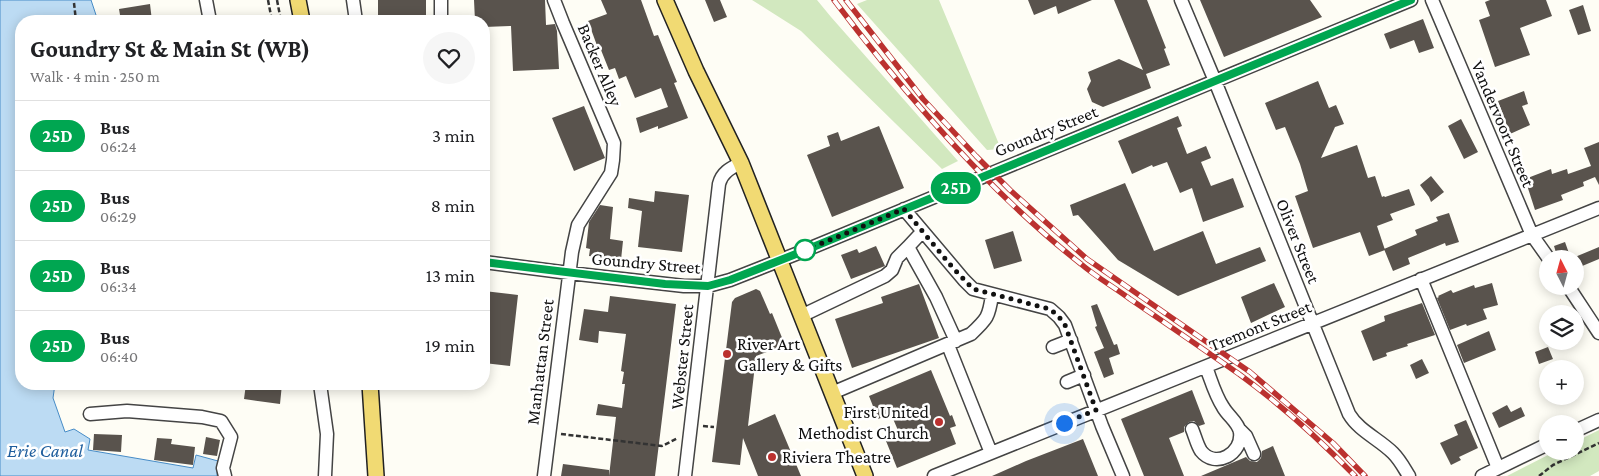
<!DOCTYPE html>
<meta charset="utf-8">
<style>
:root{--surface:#fff;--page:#f6f6f6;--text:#202124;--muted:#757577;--line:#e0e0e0}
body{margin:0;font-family:"Crimson Pro",serif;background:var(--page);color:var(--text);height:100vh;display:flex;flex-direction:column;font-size:19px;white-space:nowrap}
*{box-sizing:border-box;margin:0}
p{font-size:16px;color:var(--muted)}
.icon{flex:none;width:28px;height:28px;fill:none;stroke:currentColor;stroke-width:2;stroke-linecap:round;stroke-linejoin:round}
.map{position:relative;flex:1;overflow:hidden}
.details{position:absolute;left:15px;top:15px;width:475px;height:375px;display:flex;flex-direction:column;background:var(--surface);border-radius:20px;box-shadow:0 2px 12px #0003}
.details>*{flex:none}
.badge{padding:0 10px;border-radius:16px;font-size:18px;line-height:32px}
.needle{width:32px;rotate:354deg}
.tools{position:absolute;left:1539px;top:250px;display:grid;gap:10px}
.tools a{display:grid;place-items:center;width:45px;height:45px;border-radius:50%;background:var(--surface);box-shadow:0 2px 12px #0003;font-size:25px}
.you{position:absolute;width:25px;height:25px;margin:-12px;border:4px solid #fff;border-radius:50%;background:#1a73e8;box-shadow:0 0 0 8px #1a73e833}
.map>.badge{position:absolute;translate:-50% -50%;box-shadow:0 0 0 2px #fff}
.round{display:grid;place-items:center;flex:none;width:52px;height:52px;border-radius:26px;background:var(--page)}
.headline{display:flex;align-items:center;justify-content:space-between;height:85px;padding:0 15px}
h1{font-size:24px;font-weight:700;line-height:38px}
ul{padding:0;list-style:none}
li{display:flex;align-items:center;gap:15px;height:70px;padding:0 15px;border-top:1px solid var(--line)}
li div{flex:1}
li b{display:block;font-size:19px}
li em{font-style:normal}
li .badge{min-width:55px;font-weight:700;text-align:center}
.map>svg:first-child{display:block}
</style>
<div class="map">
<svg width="1599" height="476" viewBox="0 0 1599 476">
<rect width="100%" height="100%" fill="#fefdf5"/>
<path fill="#d2e8bf" d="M752 0H817L831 17 958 161 942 169 801 31Z
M867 0H939L1001 149 987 150 857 4Z
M1599 430V471L1590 476H1507L1556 451H1575V442Z"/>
<path fill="#bcdbf3" stroke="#478cc7" d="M0 0H91L98 21H21V384H55L53 398 65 432 74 429 90 439 88 450 193 468 196 455 218 461 217 476H0Z"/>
<path fill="#59534d" d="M378 0H426V16L378 15Z
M474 0H545L546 25 555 24 557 31 559 69 513 71 511 26 484 27V21H475Z
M601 0H641L654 36 658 35 670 65 677 82 674 83 688 118 658 129V126L640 133 636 118 668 107 661 88 635 98 626 76 619 79 615 68 609 70 601 50 599 51 588 21 607 14Z
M705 0H720L727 17 714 22Z
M1028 0H1092L1058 14 1056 6 1034 15Z
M1114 0H1147L1166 48 1164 49 1170 65 1146 74 1151 88 1103 107 1092 102 1087 89 1091 81 1088 72 1119 59 1143 70Z
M1200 0H1310L1322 17 1224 57Z
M1490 0H1546L1552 16 1520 28 1530 55 1495 67 1479 20 1490 16 1485 2Z
M150 4 152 21H121L119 9Z
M1583 5 1591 31 1578 35 1569 10Z
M1423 19 1434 48 1419 53 1414 40 1390 49 1384 34Z
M1318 81 1329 108 1336 105 1344 124 1335 127 1321 158 1357 145 1368 178 1375 176 1382 197 1384 196 1385 197 1409 189 1415 205 1390 214 1393 220 1377 226 1385 250 1369 256 1360 232 1313 248 1295 196 1308 191 1300 164 1285 127 1276 130 1265 103Z
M1524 91 1528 104 1522 106 1530 125 1510 134 1498 101Z
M584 106 605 158 574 171 552 118Z
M1178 116 1182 126 1177 128 1187 154 1206 146 1211 158 1201 162 1211 186 1233 178 1244 207 1203 222 1192 188 1180 193 1167 162 1153 167 1152 165 1132 174 1118 141Z
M1461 119 1478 152 1464 159 1448 126Z
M879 126 904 188 832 217 807 155 830 146 827 136 838 132 841 141Z
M1599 142V185L1595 177 1583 182 1584 186 1561 195 1563 200 1535 210 1525 179 1551 169 1552 174 1567 169 1568 174 1591 166 1584 148Z
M1431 176 1444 192 1431 202 1429 197 1420 185Z
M1125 183 1154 251 1203 231 1216 264 1260 247 1266 261 1178 296 1118 260 1078 215 1073 216 1070 205Z
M655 191 689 195 682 252 638 247 642 211 628 208 629 198 654 202Z
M600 205 613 207 610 239 623 241 621 260 589 256 590 249 586 248 589 222Z
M1449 213 1459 242 1446 246 1445 243 1408 258 1410 264 1393 271 1384 249 1417 235 1415 230 1438 221 1436 217Z
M1013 231 1022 261 994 269 985 240Z
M1565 242 1571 259H1558L1554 246Z
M876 246 885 266 851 279 841 255 857 249 859 253Z
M1599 247V259L1575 269V257Z
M1274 283 1285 307 1251 323 1241 297Z
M1492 283 1498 305 1483 309 1487 319 1467 326 1466 324 1450 330 1437 298 1439 297 1438 296 1451 290 1453 293 1474 285 1475 288Z
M919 284 939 338 852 368 835 319 883 303 881 297Z
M756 289 760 291 770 314 772 313 785 345 756 356 748 426 775 414 801 476H758L743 438 740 465 712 462 732 302 735 298Z
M484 291 518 295 510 366 484 363Z
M610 296 676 304 655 476H609L616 417 596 415 598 404 622 408 625 384H622L624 372 621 371 626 334 599 331 598 343 579 340 584 309 608 312Z
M1422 303 1435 335 1407 344 1408 346 1386 353 1387 356 1373 361 1361 331 1385 321 1384 316Z
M1097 304 1114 345 1117 344 1120 354 1109 358 1114 374 1104 378 1094 352 1104 348 1095 327 1097 326 1091 306Z
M1489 331 1496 350 1464 363 1457 345Z
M1548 347 1553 359 1539 364 1535 352Z
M1422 359 1429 373 1416 379 1410 365Z
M931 370 950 416 952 415 956 426 950 428 956 444 897 468 886 441 900 435 891 414 878 419 869 396Z
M246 384H282L280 404 244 399Z
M1192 390 1205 424 1199 426 1194 421 1189 422 1184 427V432L1169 438 1184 476H1144L1121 419Z
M1507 405 1511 412 1521 407 1525 416 1499 428 1492 413Z
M1466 420 1478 448 1459 457 1461 460 1451 465 1440 443 1458 435 1454 425Z
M94 434 122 435 121 452 93 450Z
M206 437 220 440 217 456 203 454Z
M157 438 172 439 171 444 195 447 193 465 154 460Z
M1083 439 1098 476H992L1026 461Z
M1273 446 1285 476H1201L1246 457 1250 461 1257 462 1261 458 1262 451Z
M563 464 609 470V476H561Z"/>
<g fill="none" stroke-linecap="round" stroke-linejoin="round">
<defs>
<path id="minor" d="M206 0 210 21
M353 0 356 21
M441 0V21
M1181 0 1215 81 1349 414C1359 431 1379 439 1393 453 1400 460 1404 468 1409 476
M1432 0 1532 235 1549 259
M904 209 964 280 973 289 1050 309 1059 317 1065 325 1102 426 1123 476
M922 232 908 247 936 297 956 341
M484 262 569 273 684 286H708L730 280 801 252 1411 0
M1421 279 1498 468
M1568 286 1599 333
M801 316 885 276 892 270 897 258 908 247
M948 345 991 453
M1053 347 1071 340
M1067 382 1084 375
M320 384 327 434 325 476
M832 393 971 334C987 319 989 317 992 295
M90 414 127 411 202 417 221 421 231 437 223 468 225 476
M1192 429C1195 436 1197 445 1201 451 1215 469 1243 454 1240 432 1238 422 1228 416 1223 407 1215 395 1211 380 1206 367
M1239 429 1246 436 1254 454
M1575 431 1599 420
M544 476 572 252 578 225 611 173 613 160 614 143 563 23 554 0
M685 476 719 184C722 172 731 168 741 163
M934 476 1599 208
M1482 476 1548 444"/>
<path id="major" d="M298 0 302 21
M665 0 696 71 741 163 865 476
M370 384 376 476"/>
</defs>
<use href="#minor" stroke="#444" stroke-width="15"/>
<use href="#major" stroke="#222" stroke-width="18"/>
<path stroke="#333" stroke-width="2.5" stroke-dasharray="5 2.5" stroke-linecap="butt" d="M268 0 272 21
M277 0 281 21
M74 3 76 21
M703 426 714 427
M561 434 662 446 678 438
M1539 476 1553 465 1599 443"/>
<use href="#minor" stroke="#fff" stroke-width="12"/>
<use href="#major" stroke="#f1da73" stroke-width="15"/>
<defs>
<path id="rail" d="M834 0C904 93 989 192 1081 264 1096 277 1114 287 1130 299 1167 324 1203 349 1239 374 1280 404 1319 439 1355 476
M846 0 923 99 976 156 1010 190 1087 259 1250 372 1333 443 1365 476"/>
</defs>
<use href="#rail" stroke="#bb312f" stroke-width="5.5"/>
<use href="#rail" stroke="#fff" stroke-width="4" stroke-dasharray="11" stroke-linecap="butt"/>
</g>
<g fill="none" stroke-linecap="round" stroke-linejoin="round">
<defs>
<path id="line" d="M484 262 665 284 708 286 730 280 801 252 1411 0"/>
</defs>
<use href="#line" stroke="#fff" stroke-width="11"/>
<use href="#line" stroke="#00a651" stroke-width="8"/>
<path stroke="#111" stroke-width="5" stroke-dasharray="0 9" d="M805 250 801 252 904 209 953 268 973 289 1050 309 1059 317 1065 325 1096 410 1064 423"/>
</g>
<circle fill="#fff" stroke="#00a651" stroke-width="2.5" cx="805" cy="250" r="10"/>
<g fill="#bb312f" stroke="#fff" stroke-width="2">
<circle cx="727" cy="354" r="5"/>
<circle cx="939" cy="422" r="5"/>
<circle cx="772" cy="457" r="5"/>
</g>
<g text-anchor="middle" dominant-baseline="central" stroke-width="5" stroke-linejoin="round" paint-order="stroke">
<g font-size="18" fill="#111" stroke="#fff">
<text transform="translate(600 65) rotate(67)">Backer Alley</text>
<text transform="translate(1503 124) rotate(67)">Vandervoort Street</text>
<text transform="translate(1046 131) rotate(-22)">Goundry Street</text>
<text transform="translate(1298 241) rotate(68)">Oliver Street</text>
<text transform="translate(646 263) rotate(5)">Goundry Street</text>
<text transform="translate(1260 326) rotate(-22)">Tremont Street</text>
<text transform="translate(682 357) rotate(-84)">Webster Street</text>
<text transform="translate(540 362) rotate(-83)">Manhattan Street</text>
</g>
<g font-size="18" fill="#111" stroke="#fff" text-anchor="start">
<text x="737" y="344">River Art<tspan x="737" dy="21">Gallery &amp; Gifts</tspan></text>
<text x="929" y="412" text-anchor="end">First United<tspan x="929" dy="21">Methodist Church</tspan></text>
<text x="782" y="457">Riviera Theatre</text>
</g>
<g font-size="19" font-style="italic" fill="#1f5e9d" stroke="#fff">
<text x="45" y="450">Erie Canal</text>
</g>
</g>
</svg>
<div class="tools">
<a><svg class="needle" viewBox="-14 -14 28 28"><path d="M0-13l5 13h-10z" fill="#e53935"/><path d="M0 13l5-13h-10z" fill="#757577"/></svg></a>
<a><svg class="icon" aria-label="layers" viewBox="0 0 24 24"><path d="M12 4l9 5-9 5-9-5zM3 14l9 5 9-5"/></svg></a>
<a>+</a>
<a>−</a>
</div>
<div class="you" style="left:1064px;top:423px"></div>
<b class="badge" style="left:956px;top:188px;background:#00a651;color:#fff">25D</b>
<section class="details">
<div class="headline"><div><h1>Goundry St &amp; Main St (WB)</h1><p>Walk · 4 min · 250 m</p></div><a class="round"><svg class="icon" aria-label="heart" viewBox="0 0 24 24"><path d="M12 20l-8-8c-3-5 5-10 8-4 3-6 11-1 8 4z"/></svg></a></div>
<ul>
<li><span class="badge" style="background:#00a651;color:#fff">25D</span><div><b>Bus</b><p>06:24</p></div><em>3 min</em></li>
<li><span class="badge" style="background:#00a651;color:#fff">25D</span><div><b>Bus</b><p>06:29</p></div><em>8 min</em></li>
<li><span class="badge" style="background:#00a651;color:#fff">25D</span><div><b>Bus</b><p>06:34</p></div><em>13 min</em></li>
<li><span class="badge" style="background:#00a651;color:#fff">25D</span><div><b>Bus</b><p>06:40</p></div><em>19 min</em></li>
</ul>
</section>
</div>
